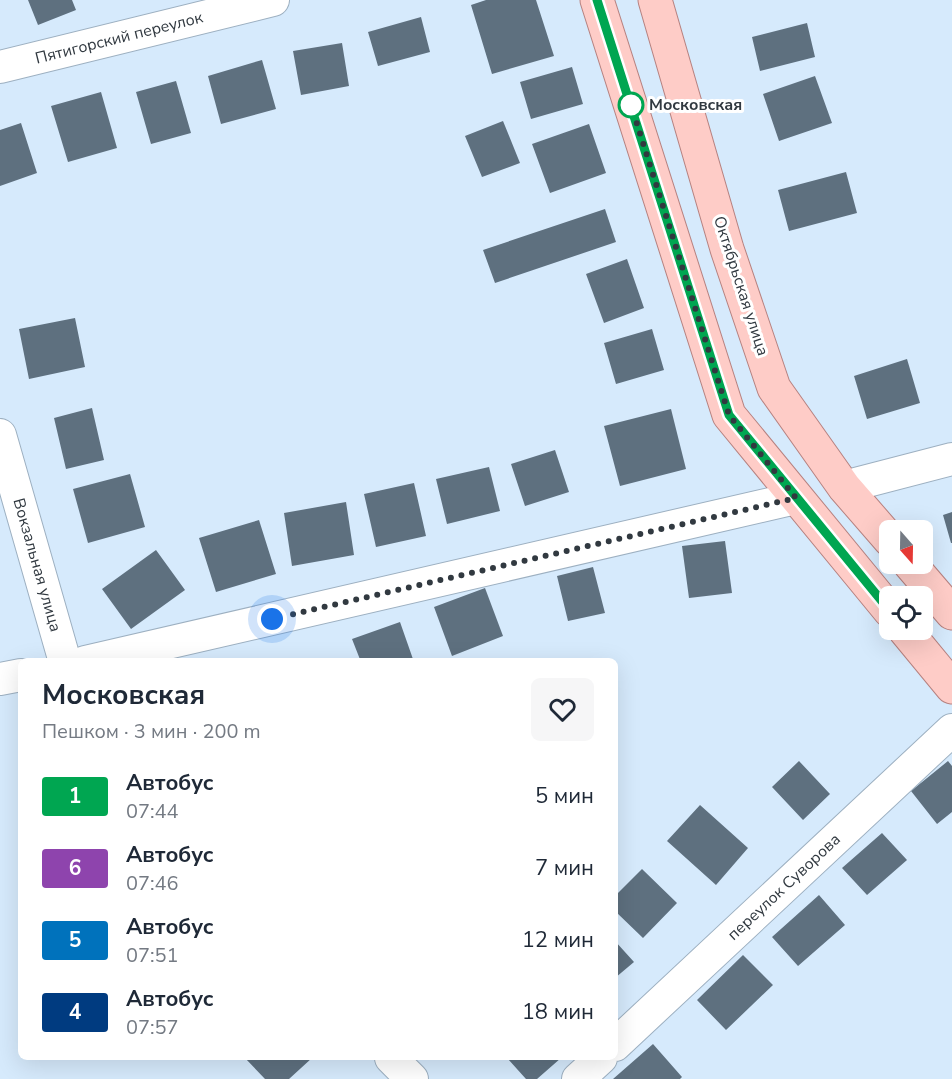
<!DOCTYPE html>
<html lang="ru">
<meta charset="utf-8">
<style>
:root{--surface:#fff;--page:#f6f6f7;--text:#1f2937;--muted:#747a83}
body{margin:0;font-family:"Nunito Sans",sans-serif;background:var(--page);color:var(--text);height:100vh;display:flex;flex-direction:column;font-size:22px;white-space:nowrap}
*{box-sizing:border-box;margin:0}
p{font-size:20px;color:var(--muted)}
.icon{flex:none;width:33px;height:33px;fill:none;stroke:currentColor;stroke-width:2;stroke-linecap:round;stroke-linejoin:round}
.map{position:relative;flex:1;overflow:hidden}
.drawer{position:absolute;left:18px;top:658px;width:600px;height:402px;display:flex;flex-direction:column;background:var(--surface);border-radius:9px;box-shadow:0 6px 24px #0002}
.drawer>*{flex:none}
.badge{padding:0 12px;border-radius:4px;font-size:21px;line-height:39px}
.needle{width:39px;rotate:160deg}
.fabs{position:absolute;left:879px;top:520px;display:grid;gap:12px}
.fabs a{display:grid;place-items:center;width:54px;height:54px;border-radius:9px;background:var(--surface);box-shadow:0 6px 24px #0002;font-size:30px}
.you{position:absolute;width:30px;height:30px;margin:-15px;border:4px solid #fff;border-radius:50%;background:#1a73e8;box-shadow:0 0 0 9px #1a73e833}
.map>.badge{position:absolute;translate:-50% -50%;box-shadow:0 0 0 3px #fff}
.round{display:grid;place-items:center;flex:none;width:63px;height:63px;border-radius:9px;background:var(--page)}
.headline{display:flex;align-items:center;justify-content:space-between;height:102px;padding:0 24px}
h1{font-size:28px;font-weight:700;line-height:45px}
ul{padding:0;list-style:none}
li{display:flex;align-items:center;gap:18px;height:72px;padding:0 24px}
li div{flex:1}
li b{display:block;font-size:22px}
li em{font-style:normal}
li .badge{min-width:66px;font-weight:700;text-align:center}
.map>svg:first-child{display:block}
</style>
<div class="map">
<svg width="952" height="1079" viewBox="0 0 952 1079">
<rect width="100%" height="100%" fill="#d6eafc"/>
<path fill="#5e707f" d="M28 0H72L76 10 38 25Z
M486 0H536L554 56 492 74 471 5Z
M421 17 430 52 378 66 368 32Z
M807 23 815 57 760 71 752 37Z
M342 43 349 86 301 95 293 51Z
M262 60 276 109 221 124 208 76Z
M572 67 583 104 531 119 520 82Z
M815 76 832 123 779 141 763 94Z
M176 81 191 133 151 144 136 92Z
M101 92 117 148 68 162 51 106Z
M503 121 520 163 482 177 465 136Z
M21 123 37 173 0 186V130Z
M589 124 606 173 550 193 532 144Z
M846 172 857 213 789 231 778 190Z
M605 209 616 242 495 283 483 250Z
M627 259 644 308 604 323 586 274Z
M75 318 85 367 29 379 19 329Z
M652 329 664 370 616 384 604 343Z
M907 359 920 403 867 419 854 376Z
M92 408 104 460 66 469 54 418Z
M671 409 686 469 620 486 604 426Z
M555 450 569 492 525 506 511 464Z
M489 467 500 511 447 524 436 479Z
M130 474 145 527 88 543 73 489Z
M414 483 426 536 376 547 364 494Z
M346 502 354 555 292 566 284 513Z
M952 512V543H951L943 515Z
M259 520 276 574 216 592 199 538Z
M725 541 732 593 689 598 682 546Z
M156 550 185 590 131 629 102 589Z
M593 567 605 613 568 621 557 576Z
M485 588 503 636 452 656 434 607Z
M400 622 414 662H361L352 639Z
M799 761 830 794 803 820 772 787Z
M948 761 952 766V812L937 824 911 791Z
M700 805 748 848 716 885 667 841Z
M882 833 907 860 867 895 842 868Z
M642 869 677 903 643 938 615 911V896Z
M819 895 845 925 798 966 772 937Z
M615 941 634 962 615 978Z
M743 955 773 985 726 1030 697 1000Z
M653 1044 682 1077 680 1079H613Z
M245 1058H312L289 1079H265Z
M507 1058H561L537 1079H526Z"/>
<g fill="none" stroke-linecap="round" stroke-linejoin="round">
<defs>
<path id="street" d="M0 67 273 0
M0 435 65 662
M844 487 952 459
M85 662 796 498
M0 679 21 675
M615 1045 952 730
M391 1058 412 1079
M578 1079 601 1058"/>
<path id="primary" d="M597 0 729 415 890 611
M655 0 727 249 774 388 844 487 890 540
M910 564 952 613
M905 630 952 687"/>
</defs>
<use href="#street" stroke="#9db0c1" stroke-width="34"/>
<use href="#primary" stroke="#b68280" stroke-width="35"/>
<use href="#street" stroke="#fff" stroke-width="32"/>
<use href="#primary" stroke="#feccc7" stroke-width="33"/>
</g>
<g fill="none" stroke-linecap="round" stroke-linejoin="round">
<defs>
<path id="line" d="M597 0 729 415 890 611"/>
</defs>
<use href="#line" stroke="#fff" stroke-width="14"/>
<use href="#line" stroke="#00a651" stroke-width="9"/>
<path stroke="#313940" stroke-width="6" stroke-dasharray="0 10.8" d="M272 619 796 498 729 415 631 105"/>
</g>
<circle fill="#fff" stroke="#00a651" stroke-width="3" cx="631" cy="105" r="12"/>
<g text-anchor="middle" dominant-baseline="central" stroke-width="6" stroke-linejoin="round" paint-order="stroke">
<g font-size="16" fill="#313940" stroke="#fff">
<text transform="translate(119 38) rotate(-14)">Пятигорский переулок</text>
<text transform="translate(741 286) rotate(72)">Октябрьская улица</text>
<text transform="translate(37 565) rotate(74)">Вокзальная улица</text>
<text transform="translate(784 887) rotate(-43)">переулок Суворова</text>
</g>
<g font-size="16" font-weight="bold" fill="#313940" stroke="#fff" text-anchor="start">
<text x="649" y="105">Московская</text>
</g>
</g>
</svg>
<div class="fabs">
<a><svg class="needle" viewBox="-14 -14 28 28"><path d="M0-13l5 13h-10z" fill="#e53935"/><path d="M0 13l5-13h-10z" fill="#747a83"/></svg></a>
<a><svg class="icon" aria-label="locate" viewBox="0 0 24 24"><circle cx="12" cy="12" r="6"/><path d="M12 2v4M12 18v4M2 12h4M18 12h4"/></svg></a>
</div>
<div class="you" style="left:272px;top:619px"></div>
<section class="drawer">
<div class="headline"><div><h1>Московская</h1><p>Пешком · 3 мин · 200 m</p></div><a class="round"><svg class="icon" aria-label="heart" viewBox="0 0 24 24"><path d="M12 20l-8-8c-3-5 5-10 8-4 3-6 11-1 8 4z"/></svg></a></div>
<ul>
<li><span class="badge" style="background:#00a651;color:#fff">1</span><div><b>Автобус</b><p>07:44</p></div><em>5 мин</em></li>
<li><span class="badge" style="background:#8e44ad;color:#fff">6</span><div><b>Автобус</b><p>07:46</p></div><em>7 мин</em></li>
<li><span class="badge" style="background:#0072bc;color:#fff">5</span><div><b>Автобус</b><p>07:51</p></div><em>12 мин</em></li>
<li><span class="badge" style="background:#003b80;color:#fff">4</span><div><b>Автобус</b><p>07:57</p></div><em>18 мин</em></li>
</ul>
</section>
</div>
